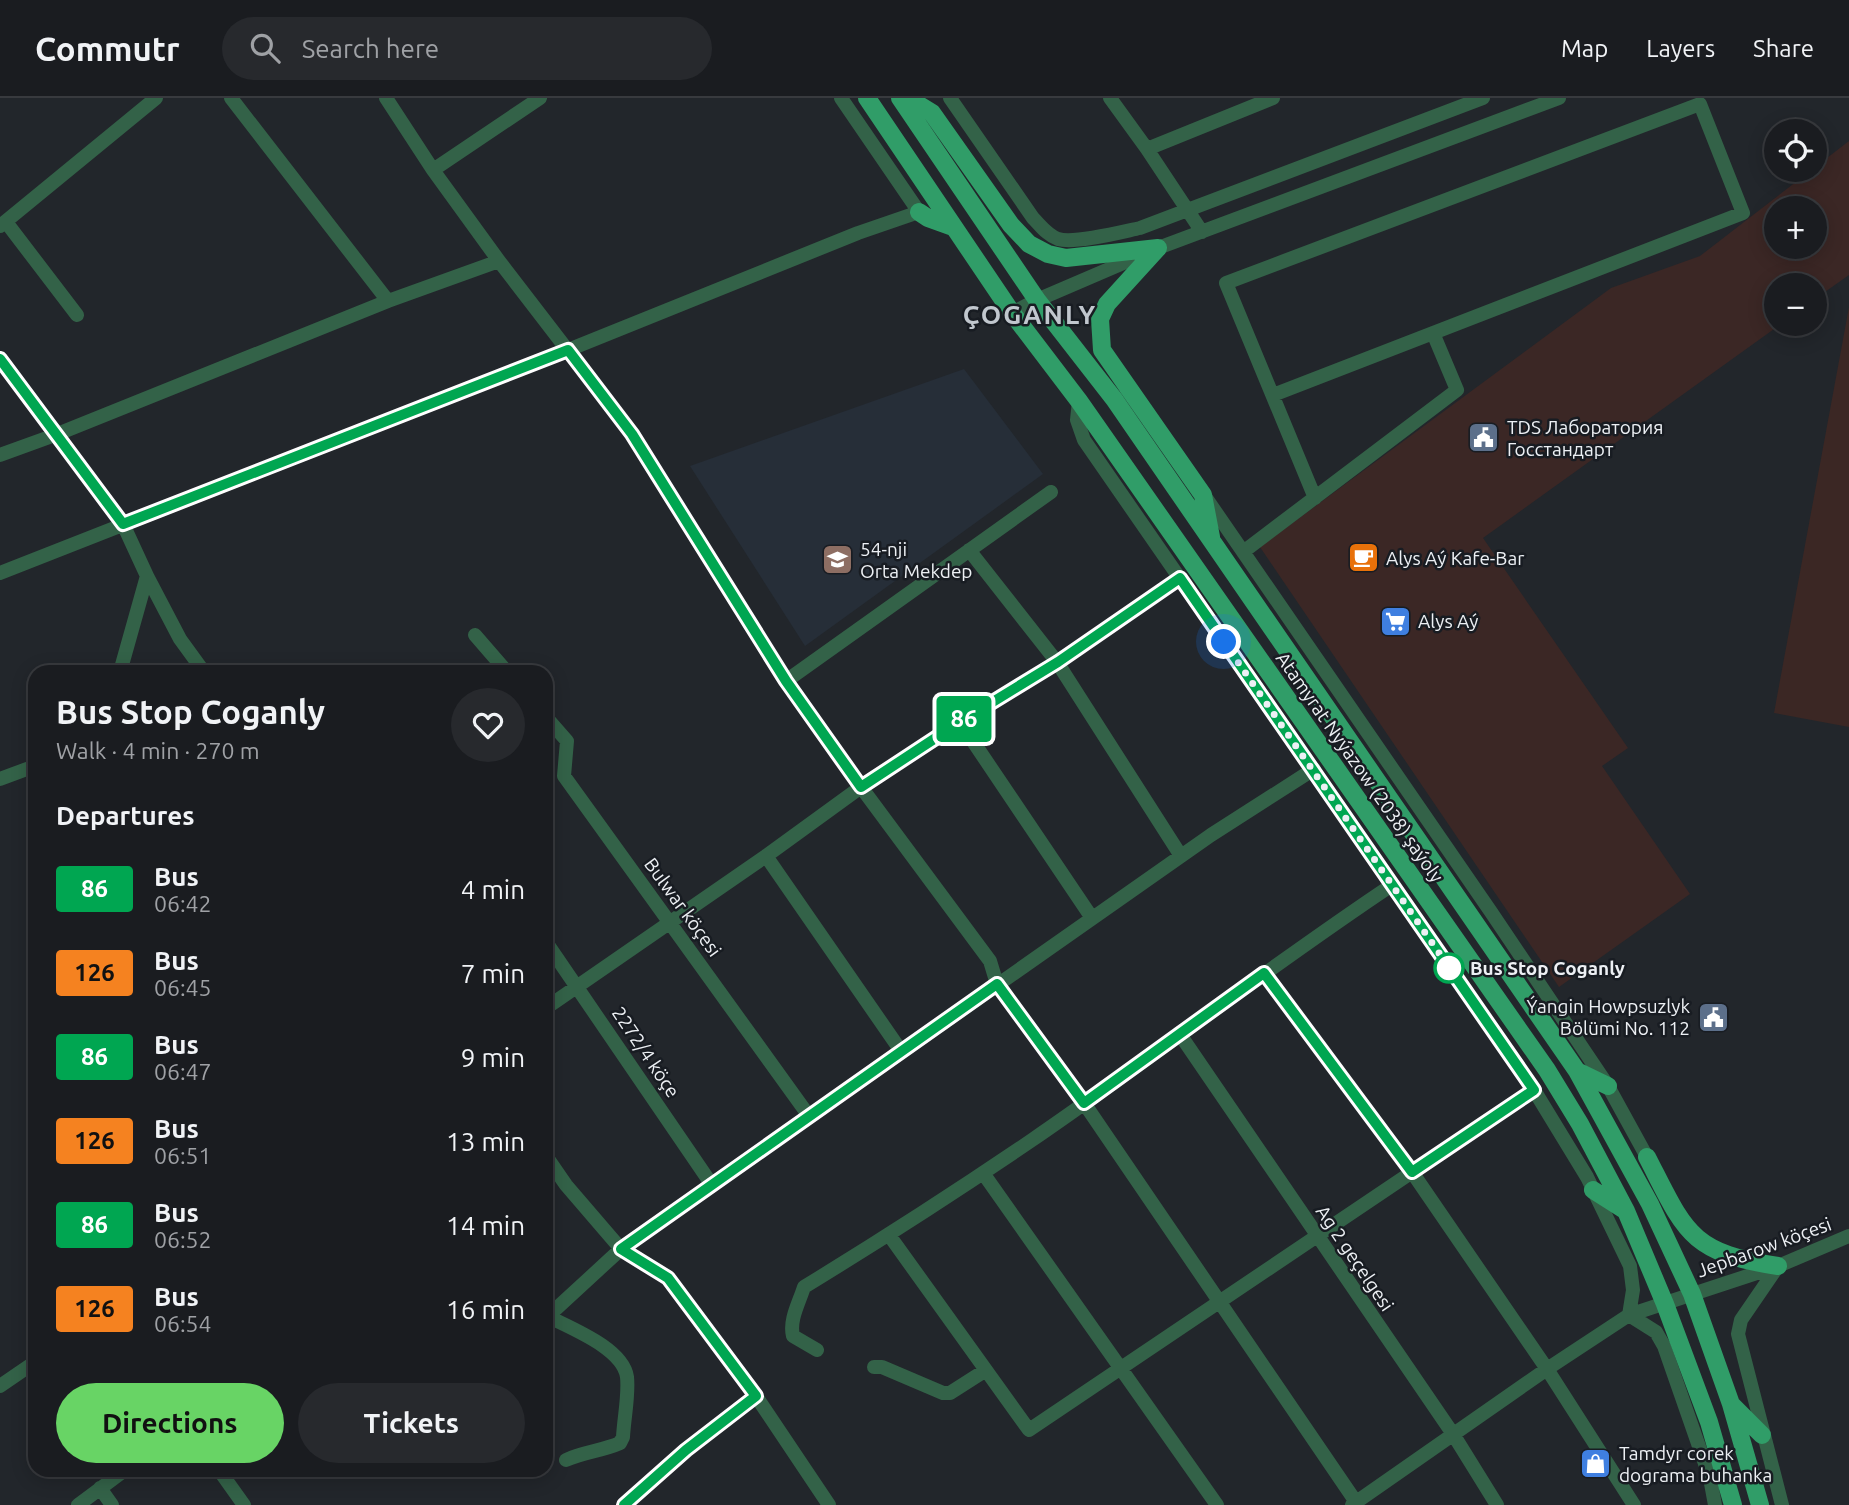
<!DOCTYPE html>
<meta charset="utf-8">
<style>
:root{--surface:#1a1c20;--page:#27292d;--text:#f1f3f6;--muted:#9fa1a5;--line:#383a3e;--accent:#68d465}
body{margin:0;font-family:Ubuntu,sans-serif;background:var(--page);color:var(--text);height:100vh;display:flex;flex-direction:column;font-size:26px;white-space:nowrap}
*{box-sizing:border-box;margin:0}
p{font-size:23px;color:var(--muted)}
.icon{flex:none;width:38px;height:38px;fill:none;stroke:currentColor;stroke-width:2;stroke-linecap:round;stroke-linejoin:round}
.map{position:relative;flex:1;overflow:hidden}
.details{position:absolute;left:28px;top:567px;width:525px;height:812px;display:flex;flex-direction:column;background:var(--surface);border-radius:21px;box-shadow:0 4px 18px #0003,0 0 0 2px var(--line)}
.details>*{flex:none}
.badge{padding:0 14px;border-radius:5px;font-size:24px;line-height:46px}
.tools{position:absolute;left:1764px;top:21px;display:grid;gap:14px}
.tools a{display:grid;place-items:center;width:63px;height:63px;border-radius:50%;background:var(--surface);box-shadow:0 4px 18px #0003,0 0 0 2px var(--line);font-size:35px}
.you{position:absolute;width:35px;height:35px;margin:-18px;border:5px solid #fff;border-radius:50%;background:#1a73e8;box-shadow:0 0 0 10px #1a73e833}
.map>.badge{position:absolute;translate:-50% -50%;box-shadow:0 0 0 4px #fff}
h2{padding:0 28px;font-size:26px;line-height:63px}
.round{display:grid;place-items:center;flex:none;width:74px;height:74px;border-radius:37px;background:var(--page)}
.head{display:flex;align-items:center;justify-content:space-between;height:119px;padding:0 28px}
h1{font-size:33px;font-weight:600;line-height:52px}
.button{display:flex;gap:14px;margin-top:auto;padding:14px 28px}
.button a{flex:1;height:80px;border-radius:42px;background:var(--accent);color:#111;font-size:28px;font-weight:600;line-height:80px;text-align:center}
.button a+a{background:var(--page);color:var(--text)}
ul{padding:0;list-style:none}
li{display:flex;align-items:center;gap:21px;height:84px;padding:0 28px}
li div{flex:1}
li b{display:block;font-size:26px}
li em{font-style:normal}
li .badge{min-width:77px;font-weight:700;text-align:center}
header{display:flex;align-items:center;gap:42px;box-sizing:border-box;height:98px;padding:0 35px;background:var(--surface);border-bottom:2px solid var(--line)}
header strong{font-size:33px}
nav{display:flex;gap:38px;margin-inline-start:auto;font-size:24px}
.search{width:490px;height:63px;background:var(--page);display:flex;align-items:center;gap:18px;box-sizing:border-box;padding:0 24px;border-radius:38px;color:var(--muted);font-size:26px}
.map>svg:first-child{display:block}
</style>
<header>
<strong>Commutr</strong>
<div class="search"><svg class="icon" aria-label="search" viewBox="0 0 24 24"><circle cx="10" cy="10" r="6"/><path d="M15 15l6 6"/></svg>Search here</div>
<nav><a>Map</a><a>Layers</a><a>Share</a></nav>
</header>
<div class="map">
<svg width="1849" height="1407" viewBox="0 0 1849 1407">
<rect width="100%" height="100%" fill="#22262b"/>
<path fill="#3b2725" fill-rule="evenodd" d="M1849 43V177L1815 201V187H1776V226H1781L1483 440 1628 650 1602 668 1690 796 1559 889 1260 449 1611 190 1700 158ZM1776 110H1815V149H1776Z"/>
<path fill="#3b2724" d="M1849 209V629L1774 615Z"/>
<path fill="#262e38" d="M964 271 1043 376 805 548 690 368Z"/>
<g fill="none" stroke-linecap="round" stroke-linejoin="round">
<path stroke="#336248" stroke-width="14" d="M231 0 388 203
M386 0 433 72 499 163 632 336 786 583 861 689 990 863 997 886 1084 1005 1358 1407
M950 0 1033 120C1041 128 1047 137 1058 141 1075 146 1121 134 1140 130L1483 0
M1110 0 1147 51 1273 0
M1147 51 1202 134
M433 72 540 0
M6 124 77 217
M0 128 156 0
M1012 215 1037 202 1158 150 1559 0
M0 261 123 426 147 478 120 574
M1273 297 1743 115 1700 6 1226 185 1315 400
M1079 303 1077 322 1084 342 1534 992 1587 1079 1630 1168 1633 1192 1629 1217 1656 1234 1664 1248 1710 1380 1715 1407
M0 357 55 337 388 203 499 163
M1206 400 1491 814 1608 988 1647 1059
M969 452 1057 564 1181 758
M1243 454 1457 292 1433 235
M0 475 568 252 858 135 919 114 841 0
M147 478 180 541 204 574
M475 537 507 574
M786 583 1051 394
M546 619 567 643 564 678 809 1018
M960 624 1092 820
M0 681 35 668
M766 758 901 953
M546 844 712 1087
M1264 875 1412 1074 1547 1271 1634 1407
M546 910 766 758 861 689 960 624 1057 564 1180 480
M1179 935 1453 1336 1497 1407
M546 1058 566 1087 621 1151 668 1180 756 1298 829 1407
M983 1075 1217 1407
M889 1137 1029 1332 1534 992
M1778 1168 1741 1222 1738 1236 1782 1407
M547 1218C570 1230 623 1250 627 1279 629 1297 624 1320 623 1339L620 1345C602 1353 583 1354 566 1362
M546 1220 621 1151 1211 737 1314 671
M817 1252 793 1238C789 1222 799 1205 804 1189 881 1142 957 1093 1032 1042 1153 959 1269 869 1392 787
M874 1269H882L943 1295H950L986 1272
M0 1288 35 1264
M219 1372 244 1407
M100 1390 112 1407
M78 1407 125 1372
M624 1407 686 1352 756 1298
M1352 1407 1547 1271 1629 1217 1778 1168 1849 1138"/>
<path stroke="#309d68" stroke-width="18" d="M867 0 1012 215 1079 303 1547 972 1580 1026 1626 1113 1665 1206 1709 1324 1733 1407
M900 0 1037 202 1114 301 1577 973 1650 1106 1692 1196 1731 1306 1760 1407
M908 0 932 15 1011 127 1029 146 1048 156 1066 160 1158 150
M919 114 928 120 953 129
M1158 150 1107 206 1100 221 1102 252 1203 397 1211 439
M1577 973 1608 988
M1647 1059C1685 1133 1689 1155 1778 1168
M1593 1092 1626 1113
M1732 1307 1762 1337"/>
</g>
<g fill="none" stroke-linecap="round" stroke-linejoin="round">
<defs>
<path id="line" d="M0 261 123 426 568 252 632 336 786 583 861 689 960 624 1058 564 1180 480 1534 992 1412 1074 1264 875 1084 1005 997 886 621 1151 668 1180 756 1298 686 1352 624 1407"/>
</defs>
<use href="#line" stroke="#fff" stroke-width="16"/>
<use href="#line" stroke="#00a651" stroke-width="10"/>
<path stroke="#edf0f4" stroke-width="7" stroke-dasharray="0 12.6" d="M1224 544 1455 878 1449 870"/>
</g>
<defs>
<symbol id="civic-square" viewBox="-11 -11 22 22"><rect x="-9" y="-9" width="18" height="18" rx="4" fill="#5c6f8a" stroke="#181c22"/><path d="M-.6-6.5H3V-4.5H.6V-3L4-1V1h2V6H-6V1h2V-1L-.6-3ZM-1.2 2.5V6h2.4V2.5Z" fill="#fff"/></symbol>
<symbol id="cafe-square" viewBox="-11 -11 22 22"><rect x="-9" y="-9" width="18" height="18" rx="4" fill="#e8710a" stroke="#181c22"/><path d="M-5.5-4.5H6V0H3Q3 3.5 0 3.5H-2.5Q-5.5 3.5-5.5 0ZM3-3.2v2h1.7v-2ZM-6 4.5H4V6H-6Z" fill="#fff"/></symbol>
<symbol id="school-square" viewBox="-11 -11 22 22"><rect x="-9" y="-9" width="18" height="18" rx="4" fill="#8d6e63" stroke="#181c22"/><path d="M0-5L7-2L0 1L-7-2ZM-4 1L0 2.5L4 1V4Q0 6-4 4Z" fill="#fff"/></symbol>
<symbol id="supermarket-square" viewBox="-11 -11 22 22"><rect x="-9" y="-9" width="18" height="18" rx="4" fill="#3f7fe0" stroke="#181c22"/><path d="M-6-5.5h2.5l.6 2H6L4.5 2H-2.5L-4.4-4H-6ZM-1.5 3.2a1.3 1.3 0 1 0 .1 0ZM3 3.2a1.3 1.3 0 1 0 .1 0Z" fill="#fff"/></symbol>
<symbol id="shop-square" viewBox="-11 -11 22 22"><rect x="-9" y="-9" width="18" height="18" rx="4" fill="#3f7fe0" stroke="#181c22"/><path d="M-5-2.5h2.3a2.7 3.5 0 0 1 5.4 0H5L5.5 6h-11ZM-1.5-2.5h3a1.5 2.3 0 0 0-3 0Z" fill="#fff"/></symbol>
</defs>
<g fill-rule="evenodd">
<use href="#civic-square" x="1466" y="322" width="35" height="35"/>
<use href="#cafe-square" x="1346" y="442" width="35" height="35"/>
<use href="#school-square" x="820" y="444" width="35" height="35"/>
<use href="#supermarket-square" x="1378" y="506" width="35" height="35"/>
<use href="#civic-square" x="1696" y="902" width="35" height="35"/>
<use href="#shop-square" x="1578" y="1348" width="35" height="35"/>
</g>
<circle fill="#fff" stroke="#00a651" stroke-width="3.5" cx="1449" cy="870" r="14"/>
<g text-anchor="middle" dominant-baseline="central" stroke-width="5" stroke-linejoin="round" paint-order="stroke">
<g font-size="19" fill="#edf0f4" stroke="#181c22" text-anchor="start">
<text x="1507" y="329">TDS Лаборатория<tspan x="1507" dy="22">Госстандарт</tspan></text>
<text x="860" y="451">54-nji<tspan x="860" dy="22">Orta Mekdep</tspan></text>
<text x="1386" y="460">Alys Aý Kafe-Bar</text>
<text x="1418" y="523">Alys Aý</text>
<text x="1690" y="908" text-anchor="end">Ýangin Howpsuzlyk<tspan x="1690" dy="22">Bölümi No. 112</tspan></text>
<text x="1619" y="1355">Tamdyr corek<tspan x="1619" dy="22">dograma buhanka</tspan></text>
</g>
<g font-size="19" fill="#edf0f4" stroke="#181c22">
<text transform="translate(1360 669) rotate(55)">Atamyrat Nyýazow (2038) şaýoly</text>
<text transform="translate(683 809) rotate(54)">Bulwar köçesi</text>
<text transform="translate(646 954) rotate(56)">2272/4 köçe</text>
<text transform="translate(1764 1149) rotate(-20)">Jepbarow köçesi</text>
<text transform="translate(1355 1160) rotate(56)">Ag 2 geçelgesi</text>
</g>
<g font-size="19" font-weight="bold" fill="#edf0f4" stroke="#181c22" text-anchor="start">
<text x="1470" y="870">Bus Stop Coganly</text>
</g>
<g font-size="26" font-weight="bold" letter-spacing="2" fill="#c1c7ce" stroke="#181c22">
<text x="1030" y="216">ÇOGANLY</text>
</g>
</g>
</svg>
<div class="tools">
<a><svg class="icon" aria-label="locate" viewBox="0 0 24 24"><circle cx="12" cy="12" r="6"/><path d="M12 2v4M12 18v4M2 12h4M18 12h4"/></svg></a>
<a>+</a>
<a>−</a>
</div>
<div class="you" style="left:1224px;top:544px"></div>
<b class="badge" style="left:964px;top:621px;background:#00a651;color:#fff">86</b>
<section class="details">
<div class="head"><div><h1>Bus Stop Coganly</h1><p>Walk · 4 min · 270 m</p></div><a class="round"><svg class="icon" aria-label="heart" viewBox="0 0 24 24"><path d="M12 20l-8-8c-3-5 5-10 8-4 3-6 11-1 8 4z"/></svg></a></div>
<h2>Departures</h2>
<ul>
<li><span class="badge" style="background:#00a651;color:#fff">86</span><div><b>Bus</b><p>06:42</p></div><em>4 min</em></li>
<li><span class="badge" style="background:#f58220;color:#111">126</span><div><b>Bus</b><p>06:45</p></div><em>7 min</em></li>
<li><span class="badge" style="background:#00a651;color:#fff">86</span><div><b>Bus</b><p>06:47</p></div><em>9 min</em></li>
<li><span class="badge" style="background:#f58220;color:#111">126</span><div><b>Bus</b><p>06:51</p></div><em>13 min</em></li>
<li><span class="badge" style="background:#00a651;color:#fff">86</span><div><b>Bus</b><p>06:52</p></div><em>14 min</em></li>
<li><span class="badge" style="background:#f58220;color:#111">126</span><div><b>Bus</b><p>06:54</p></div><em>16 min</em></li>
</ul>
<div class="button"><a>Directions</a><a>Tickets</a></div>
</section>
</div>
